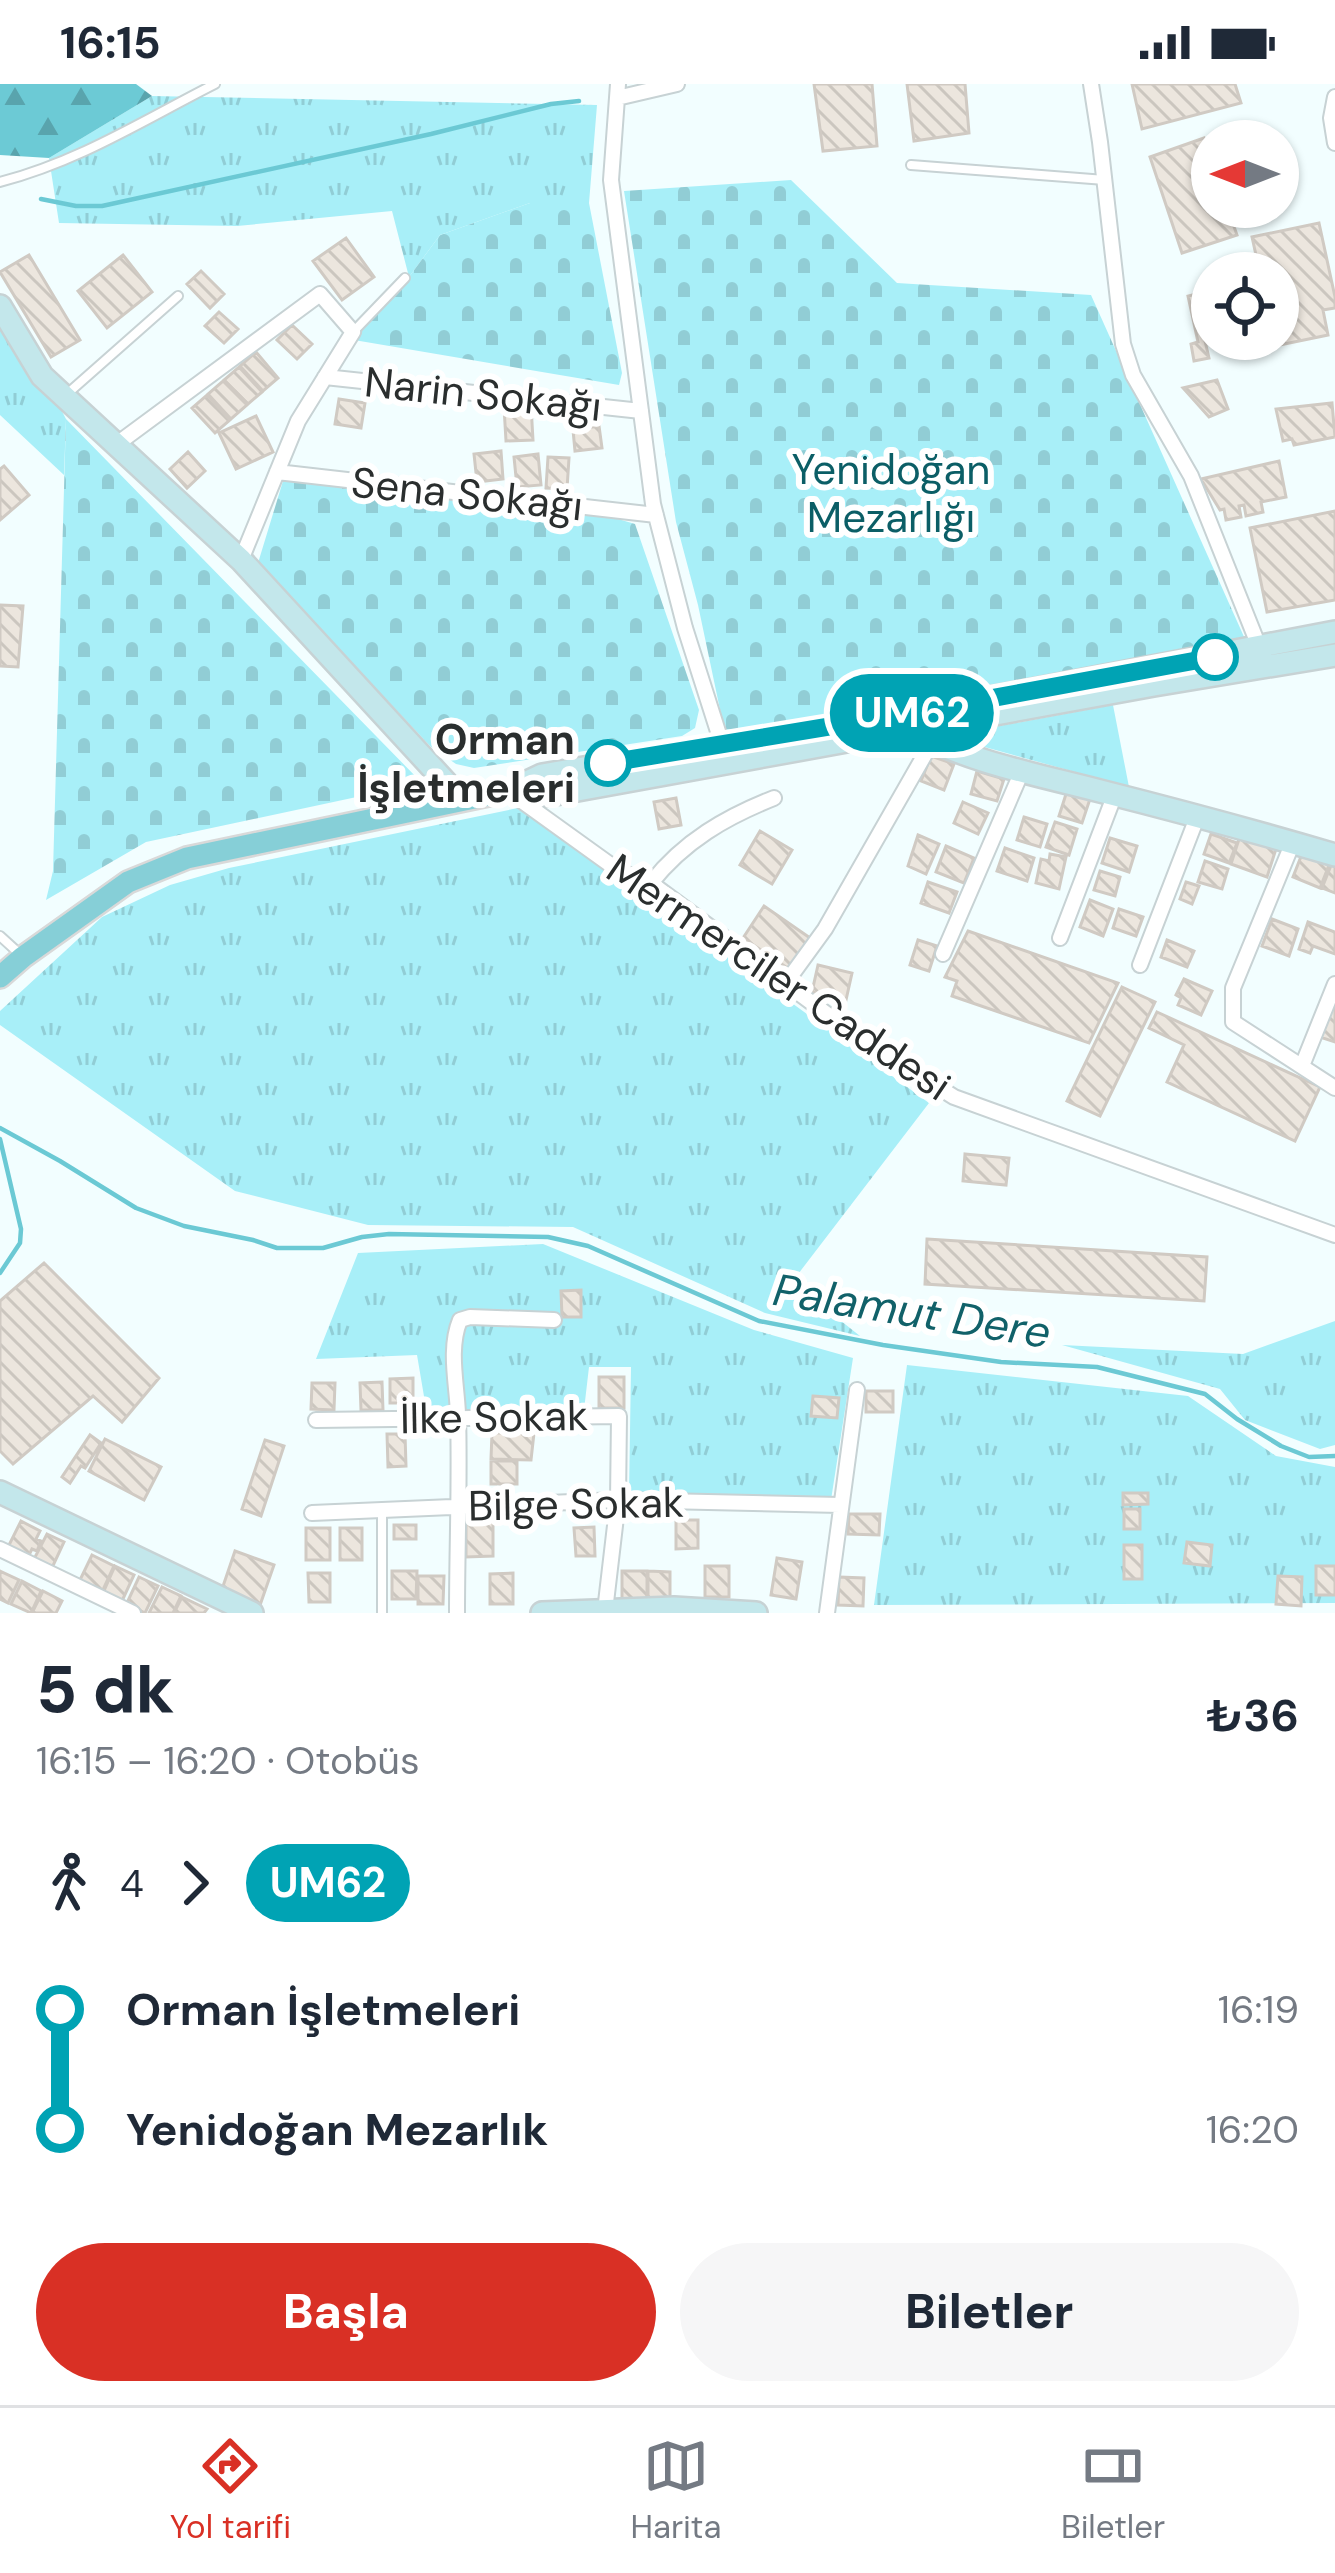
<!DOCTYPE html>
<html lang="tr">
<meta charset="utf-8">
<style>
:root{--surface:#fff;--page:#f6f6f7;--text:#1f2937;--muted:#747a83;--line:#e0e1e3;--accent:#d93025}
body{margin:0;font-family:"DM Sans",sans-serif;background:var(--page);color:var(--text);height:100vh;display:flex;flex-direction:column;font-size:45px;white-space:nowrap}
*{box-sizing:border-box;margin:0}
p{font-size:39px;color:var(--muted)}
.icon{flex:none;width:66px;height:66px;fill:none;stroke:currentColor;stroke-width:2;stroke-linecap:round;stroke-linejoin:round}
.map{position:relative;height:1529px;overflow:hidden}
.side{display:flex;flex-direction:column;background:var(--surface);flex:1}
.side>*{flex:none}
.badge{padding:0 24px;border-radius:39px;font-size:42px;line-height:78px}
.needle{width:78px;rotate:270deg}
.tools{position:absolute;left:1191px;top:36px;display:grid;gap:24px}
.tools a{display:grid;place-items:center;width:108px;height:108px;border-radius:50%;background:var(--surface);box-shadow:0 3px 9px #0004;font-size:60px}
.map>.badge{position:absolute;translate:-50% -50%;box-shadow:0 0 0 6px #fff}
.legs{display:flex;align-items:center;gap:18px;height:132px;padding:0 36px;font-size:39px}
.legs p{margin-inline-start:auto}
.overview{display:flex;align-items:center;justify-content:space-between;height:204px;padding:0 36px}
h1{font-size:66px;font-weight:800;line-height:90px}
.cta{display:flex;gap:24px;margin-top:auto;padding:24px 36px}
.cta a{flex:1;height:138px;border-radius:72px;background:var(--accent);color:#fff;font-size:48px;font-weight:800;line-height:138px;text-align:center}
.cta a+a{background:var(--page);color:var(--text)}
ul{padding:0 36px;list-style:none}
li{display:flex;align-items:center;gap:42px;height:120px;font-size:45px}
li i{display:grid;place-items:center;width:18px;height:100%;margin:0 15px;background:currentColor}
li i::after{content:'';width:30px;height:30px;margin:-15px;border:9px solid;border-radius:50%;background:var(--surface)}
li p{margin-inline-start:auto}
li:first-child i{background:linear-gradient(#0000 50%,currentColor 0)}
li:last-child i{background:linear-gradient(currentColor 50%,#0000 0)}
.status{display:flex;justify-content:space-between;align-items:center;height:84px;padding:0 60px;background:var(--surface);direction:ltr}
.status svg{height:33px;fill:currentColor}
.tab-bar{display:flex;justify-content:space-around;align-items:center;height:168px;border-top:3px solid var(--line);background:var(--surface);font-size:33px;color:var(--muted)}
.tab-bar a{display:grid;justify-items:center;gap:6px}
.tab-bar .active{color:var(--accent)}
.map>svg:first-child{display:block}
</style>
<div class="status"><b>16:15</b><svg viewBox="0 0 49 12"><path d="M0 12V9h3v3zM5 12V6h3v6zM10 12V3h3v9zM15 12V0h3v12zM26 1h20v11H26zM47 4h2v5h-2z"/></svg></div>
<div class="map">
<svg width="1335" height="1529" viewBox="0 0 1335 1529">
<defs>
<pattern id="grass-tufts" width="24" height="20" patternUnits="userSpaceOnUse" patternTransform="scale(3)"><rect width="24" height="20" fill="#a8eff8"/><path d="M3 7l-1-3M5 7V3M7 7l1-3M15 17l-1-3M17 17v-4M19 17l1-3" fill="none" stroke="#91cdd5"/></pattern>
<pattern id="forest-firs" width="22" height="20" patternUnits="userSpaceOnUse" patternTransform="scale(3)"><rect width="22" height="20" fill="#6ccad5"/><path d="M5 1l3.5 6h-7zM16 11l3.5 6h-7z" fill="#59a4ad"/></pattern>
<pattern id="cemetery-stones" width="16" height="16" patternUnits="userSpaceOnUse" patternTransform="scale(3)"><rect width="16" height="16" fill="#a8eff8"/><path d="M2 7V4a2 2 0 0 1 4 0v3zM10 15v-3a2 2 0 0 1 4 0v3z" fill="#91cdd5"/></pattern>
<pattern id="building-back-hatch" width="6" height="6" patternUnits="userSpaceOnUse" patternTransform="scale(3)"><rect width="6" height="6" fill="#ece6de"/><path d="M-1 5l2 2M0 0l6 6M5-1l2 2" fill="none" stroke="#cbc6bf"/></pattern>
</defs>
<rect width="100%" height="100%" fill="#f2feff"/>
<path fill="url(#grass-tufts)" d="M152 12 597 21 589 119H530L440 151 409 193 392 127 237 142 59 139 49 74Z
M0 209 66 335 64 391 0 331Z
M1113 621 1129 703 945 652Z
M523 723 929 1019 792 1198 860 1252 765 1229 573 1143 368 1141 235 1107 0 941V927L102 833 170 801 229 784Z
M543 1160 754 1246 853 1274 831 1416 629 1412 631 1283H589L584 1326 427 1330 417 1271 316 1275 358 1169Z
M1335 1237V1361L1320 1365 1245 1336 1220 1305 1062 1261 1243 1270Z
M907 1281 1188 1312 1276 1372 1335 1383V1519L874 1521Z"/>
<path fill="url(#forest-firs)" d="M0 0H136L152 12 49 74 0 71Z"/>
<path fill="url(#cemetery-stones)" d="M791 96 897 199 1091 211 1245 555 726 654 698 521 676 438 624 107Z
M530 119H589L622 289 619 301 354 256 409 193 440 151Z
M66 335 422 699 146 758 46 816 53 787Z
M283 397 618 435 635 440 699 626 695 644 682 652 474 684 456 680 430 662 258 479Z"/>
<g fill="none" stroke-linecap="round" stroke-linejoin="round">
<path stroke="#6bc9d4" stroke-width="4.5" d="M41 115 76 122H102L431 50 551 20 579 17
M0 1044 60 1077 136 1124 184 1142 253 1156 277 1164H323L362 1153 389 1150 548 1153 588 1162 759 1237 883 1261 1001 1278 1097 1283 1205 1310 1237 1335 1281 1362 1309 1373 1335 1372
M0 1055 21 1145 20 1159 0 1189"/>
</g>
<path fill="url(#building-back-hatch)" stroke="#d0cac3" stroke-width="3" d="M814 0H872L877 62 823 67Z
M907 0H965L969 49 914 57Z
M1132 0H1235L1241 19 1142 45Z
M1204 54 1212 77V123H1227L1237 151 1182 169 1150 73Z
M1319 139 1335 213V224L1323 226 1328 251 1275 262 1274 255H1278V189H1260L1252 153Z
M346 154 374 193 342 216 313 177Z
M29 171 80 256 51 273 0 188Z
M123 171 152 208 107 244 78 207Z
M201 187 224 210 210 224 187 200Z
M1212 206V219L1202 221 1210 255 1205 257 1209 274 1194 277 1191 260 1198 258 1188 212Z
M219 228 238 245 224 259 205 242Z
M292 241 312 260 297 275 277 256Z
M256 268 278 294 263 307 240 282Z
M239 283 262 308 248 320 224 296Z
M1217 296 1228 325 1209 333 1183 304Z
M223 297 247 321 231 335 208 310Z
M207 311 230 336 215 349 192 324Z
M339 315 365 319 361 344 335 340Z
M1332 319 1335 353 1294 361 1292 355 1283 357 1276 325Z
M531 321 533 356 506 357 504 323Z
M256 332 273 368 236 385 219 349Z
M599 342 602 364 575 367 573 346Z
M501 367 503 395 477 398 474 370Z
M188 368 205 387 187 404 170 385Z
M538 370 541 401 517 403 514 373Z
M548 373 569 374 567 405 546 404Z
M1279 377 1286 413 1261 418 1263 428 1246 432 1244 421 1239 422 1241 433 1226 436 1224 425 1220 426 1201 395Z
M4 382 29 411 0 436V385Z
M1335 427V516L1267 528 1250 444Z
M0 521 23 522 18 583 0 582Z
M931 672 954 680 944 706 921 697Z
M977 687 1004 695 997 717 971 710Z
M1067 707 1090 715 1082 739 1059 732Z
M676 714 681 741 659 745 654 718Z
M963 718 988 729 978 750 954 739Z
M1024 733 1047 740 1040 763 1017 756Z
M1055 738 1077 745 1069 771 1046 763Z
M760 747 792 766 772 800 740 781Z
M1211 750 1237 759 1229 779 1204 770Z
M918 751 939 760 926 790 908 782Z
M1240 752 1276 765 1267 793 1231 780Z
M1110 754 1137 762 1129 788 1102 779Z
M946 762 974 774 964 799 936 788Z
M1005 764 1034 774 1027 797 997 787Z
M1050 770 1066 773 1059 805 1036 799 1041 775 1049 777Z
M1302 770 1329 781 1320 804 1293 793Z
M1205 777 1228 785 1222 805 1198 798Z
M1332 779 1335 780V809L1322 804Z
M1100 787 1120 793 1115 812 1094 806Z
M928 798 957 808 949 829 921 819Z
M1186 798 1199 802 1192 820 1180 815Z
M1090 816 1113 825 1103 852 1080 843Z
M764 822 810 854 789 885 743 854Z
M1119 825 1143 833 1136 852 1113 844Z
M1272 835 1298 845 1289 872 1262 862Z
M1308 838 1335 848V870L1313 862 1310 869 1299 865Z
M968 847 1118 899 1089 959 952 912 957 897 945 893Z
M918 856 937 862 929 887 910 881Z
M1167 856 1194 867 1187 883 1161 873Z
M818 881 852 889 846 916 812 908Z
M1184 895 1212 907 1201 931 1178 921 1181 914 1176 911Z
M1122 903 1155 918 1100 1032 1067 1017Z
M1331 922 1335 924V958L1320 953Z
M1157 928 1320 1003 1295 1057 1167 998 1184 961 1149 944Z
M965 1070 1009 1074 1006 1101 963 1097Z
M927 1155 1207 1173 1204 1217 925 1200Z
M44 1179 159 1294 122 1338 93 1312 13 1380 0 1367V1217Z
M581 1206V1233H562L561 1207Z
M599 1293H624V1324H599Z
M413 1294V1319H390V1295Z
M382 1298 383 1326H361L360 1299Z
M312 1299H335L334 1326 311 1325Z
M866 1307H893V1328H866Z
M813 1312 839 1314 837 1334 811 1332Z
M492 1349H534L531 1376 491 1375Z
M387 1350H405L406 1382 388 1383Z
M90 1351 101 1359 85 1384 81 1382 70 1399 62 1393Z
M105 1355 161 1383 144 1416 89 1387Z
M265 1356 284 1362 261 1432 242 1425Z
M491 1377H517V1400H491Z
M1123 1409H1148V1420L1123 1421Z
M1124 1425H1140V1445H1124Z
M849 1430H880L879 1451 848 1450Z
M466 1432H493V1472L466 1473Z
M676 1436H698V1464L676 1465Z
M21 1437 40 1447 36 1455 41 1457 37 1467 32 1465 27 1475 7 1465Z
M394 1441H416V1455H394Z
M594 1443 595 1472H576L574 1444Z
M306 1444H330V1476H306Z
M340 1444H362V1476H340Z
M47 1450 64 1458 51 1486 33 1477Z
M1187 1458 1212 1461 1210 1482 1184 1479Z
M1124 1461H1142V1495H1124Z
M235 1467 274 1481 259 1524 220 1511Z
M92 1471 114 1482 102 1508 79 1498Z
M777 1474 802 1478 796 1515 771 1511Z
M115 1482 134 1491 122 1517 103 1509Z
M705 1482H729V1513H705Z
M1316 1482H1335V1511H1316Z
M0 1487 19 1496 8 1519 0 1515Z
M392 1487H417L416 1515H392Z
M622 1487H647V1517L622 1516Z
M648 1487 670 1488V1517H648Z
M308 1489H330V1518H309Z
M513 1489V1520H490V1490Z
M418 1492H444L443 1520H418Z
M1278 1492 1302 1493 1301 1522 1276 1520Z
M139 1493 158 1502 145 1529 126 1521Z
M839 1493 864 1494 863 1522 838 1521Z
M22 1497 41 1507 31 1529 11 1520Z
M162 1503 181 1512 173 1529H149Z
M43 1507 62 1517 56 1529H32Z
M182 1513 207 1525 204 1529H174Z"/>
<g fill="none" stroke-linecap="round" stroke-linejoin="round">
<defs>
<path id="lane" d="M911 81 1105 96
M0 98C80 77 142 37 215 0
M353 248 405 194
M67 310 178 212
M0 852 22 872
M382 1529V1426"/>
<path id="street" d="M618 0 611 96 653 420 685 544 722 660
M1091 0 1100 58 1123 260 1133 291 1191 392 1260 565
M1335 13 1331 34 1335 59
M617 14 677 0
M325 293 641 327
M117 360 320 210 353 248 298 337 241 476
M277 388 656 431
M512 710 619 787 651 799 855 951 954 1013 1335 1151
M1293 758 1233 904V938L1335 1004
M651 799C684 757 726 733 774 714
M1060 854 1115 710
M943 870 1022 687
M1140 881 1198 731
M785 900 825 845 932 658
M1302 982 1335 900
M316 1336 619 1332 618 1416 605 1527
M312 1429 618 1416 840 1421
M0 1465 133 1529
M457 1529C457 1463 460 1396 458 1330 457 1300 448 1265 460 1236L470 1233 554 1236
M827 1529 857 1306"/>
<path id="secondary" d="M0 222 42 292 241 476 462 716
M914 647C964 677 1043 692 1100 707 1179 727 1257 748 1335 771
M508 707 542 691 911 629 1335 548
M509 707 550 711 1154 601 1335 571
M0 1408 252 1529
M542 1529 674 1524 756 1529"/>
<path id="primary" d="M0 893 23 873 128 798 187 774 508 707"/>
</defs>
<use href="#lane" stroke="#c7d2d4" stroke-width="12"/>
<use href="#street" stroke="#c7d2d4" stroke-width="18"/>
<use href="#secondary" stroke="#c7d2d4" stroke-width="26"/>
<use href="#primary" stroke="#d9d9d9" stroke-width="26"/>
<use href="#lane" stroke="#fff" stroke-width="8"/>
<use href="#street" stroke="#fff" stroke-width="14"/>
<use href="#secondary" stroke="#c3e7eb" stroke-width="21"/>
<use href="#primary" stroke="#86cfd7" stroke-width="21"/>
</g>
<g fill="none" stroke-linecap="round" stroke-linejoin="round">
<defs>
<path id="line-1" d="M608 679 911 629 1215 573"/>
</defs>
<use href="#line-1" stroke="#fff" stroke-width="27"/>
<use href="#line-1" stroke="#00a3b4" stroke-width="18"/>
</g>
<g fill="#fff" stroke="#00a3b4" stroke-width="6">
<circle cx="1215" cy="573" r="21"/>
<circle cx="608" cy="679" r="21"/>
</g>
<g text-anchor="middle" dominant-baseline="central" stroke-width="12" stroke-linejoin="round" paint-order="stroke">
<g font-size="42" fill="#2a2e2e" stroke="#fff">
<text transform="translate(483 310) rotate(6)">Narin Sokağı</text>
<text transform="translate(467 410) rotate(6)">Sena Sokağı</text>
<text transform="translate(779 893) rotate(34)">Mermerciler Caddesi</text>
<text transform="translate(494 1333) rotate(-1)">İlke Sokak</text>
<text transform="translate(576 1420) rotate(-1)">Bilge Sokak</text>
</g>
<g font-size="42" fill="#0b5e66" stroke="#fff">
<text x="891" y="385">Yenidoğan<tspan x="891" dy="48">Mezarlığı</tspan></text>
</g>
<g font-size="42" font-weight="bold" fill="#2a2e2e" stroke="#fff" text-anchor="end">
<text x="575" y="655">Orman<tspan x="575" dy="48">İşletmeleri</tspan></text>
</g>
<g font-size="45" font-style="italic" fill="#116169" stroke="#fff">
<text transform="translate(912 1227) rotate(9)">Palamut Dere</text>
</g>
</g>
</svg>
<div class="tools">
<a><svg class="needle" viewBox="-14 -14 28 28"><path d="M0-13l5 13h-10z" fill="#e53935"/><path d="M0 13l5-13h-10z" fill="#747a83"/></svg></a>
<a><svg class="icon" aria-label="locate" viewBox="0 0 24 24"><circle cx="12" cy="12" r="6"/><path d="M12 2v4M12 18v4M2 12h4M18 12h4"/></svg></a>
</div>
<b class="badge" style="left:912px;top:629px;background:#00a3b4;color:#fff">UM62</b>
</div>
<section class="side">
<div class="overview"><div><h1>5 dk</h1><p>16:15 – 16:20 · Otobüs</p></div><b>₺36</b></div>
<div class="legs"><svg class="icon" aria-label="walk" viewBox="0 0 24 24"><circle cx="13" cy="4" r="2"/><path d="M13 8l-2 6 4 7M11 14l-3 7M7 12l3-4h3l4 4"/></svg>4<svg class="icon" aria-label="forward" viewBox="0 0 24 24"><path d="M9 5l7 7-7 7"/></svg><b class="badge" style="background:#00a3b4;color:#fff">UM62</b></div>
<ul>
<li><i style="color:#00a3b4"></i><b>Orman İşletmeleri</b><p>16:19</p></li>
<li><i style="color:#00a3b4"></i><b>Yenidoğan Mezarlık</b><p>16:20</p></li>
</ul>
<div class="cta"><a>Başla</a><a>Biletler</a></div>
</section>
<nav class="tab-bar">
<a class="active"><svg class="icon" aria-label="directions" viewBox="0 0 24 24"><path d="M12 3l9 9-9 9-9-9zM9 14v-3h6M13 9l2 2-2 2"/></svg>Yol tarifi</a>
<a><svg class="icon" aria-label="map" viewBox="0 0 24 24"><path d="M3 6l6-2 6 2 6-2v14l-6 2-6-2-6 2zM9 4v14M15 6v14"/></svg>Harita</a>
<a><svg class="icon" aria-label="tickets" viewBox="0 0 24 24"><path d="M3 7h18v10H3zM15 7v10"/></svg>Biletler</a>
</nav>
